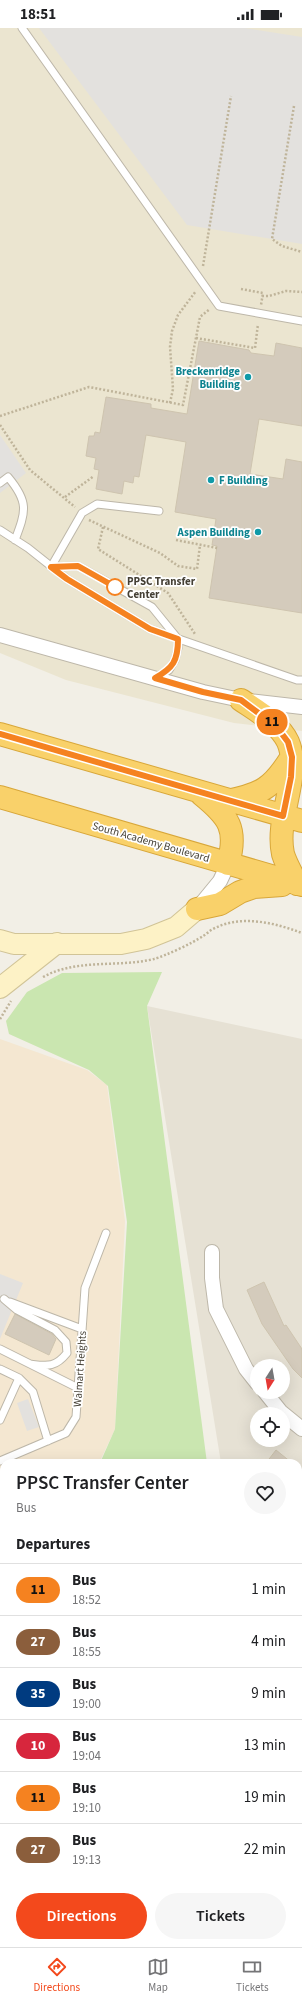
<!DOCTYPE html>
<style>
:root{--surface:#fff;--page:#f6f6f6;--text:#202124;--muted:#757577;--line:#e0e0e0;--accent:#f3491c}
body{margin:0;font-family:"Source Sans 3",sans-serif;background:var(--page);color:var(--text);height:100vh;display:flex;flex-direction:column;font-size:15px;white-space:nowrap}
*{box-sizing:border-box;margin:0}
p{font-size:13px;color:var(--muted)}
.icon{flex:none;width:22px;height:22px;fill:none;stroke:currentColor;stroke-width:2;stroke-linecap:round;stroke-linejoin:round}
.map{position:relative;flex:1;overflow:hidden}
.details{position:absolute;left:0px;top:1431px;width:302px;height:488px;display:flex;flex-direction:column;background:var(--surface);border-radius:12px 12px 0 0;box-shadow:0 4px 16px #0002}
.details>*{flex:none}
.badge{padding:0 8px;border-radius:13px;font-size:14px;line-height:26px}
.needle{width:26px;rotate:191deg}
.buttons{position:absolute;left:250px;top:1331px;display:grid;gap:8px}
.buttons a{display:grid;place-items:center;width:40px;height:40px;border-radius:50%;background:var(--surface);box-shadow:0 4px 16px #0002;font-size:20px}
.map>.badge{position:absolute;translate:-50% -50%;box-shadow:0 0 0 2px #fff}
h2{padding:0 16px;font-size:15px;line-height:36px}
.round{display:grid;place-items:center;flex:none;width:42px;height:42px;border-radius:21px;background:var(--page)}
.headline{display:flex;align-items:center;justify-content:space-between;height:68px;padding:0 16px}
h1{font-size:19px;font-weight:600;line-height:30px}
.button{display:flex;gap:8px;margin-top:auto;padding:8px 16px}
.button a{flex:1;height:46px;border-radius:24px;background:var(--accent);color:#fff;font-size:16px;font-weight:600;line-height:46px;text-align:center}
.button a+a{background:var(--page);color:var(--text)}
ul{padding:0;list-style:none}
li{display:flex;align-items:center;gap:12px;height:52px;padding:0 16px;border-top:1px solid var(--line)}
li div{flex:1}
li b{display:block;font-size:15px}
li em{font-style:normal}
li .badge{min-width:44px;font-weight:700;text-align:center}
.status{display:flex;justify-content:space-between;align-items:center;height:28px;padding:0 20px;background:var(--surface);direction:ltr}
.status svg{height:11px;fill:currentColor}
.tabs{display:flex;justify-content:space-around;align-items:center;height:56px;border-top:1px solid var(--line);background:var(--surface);font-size:11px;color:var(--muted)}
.tabs a{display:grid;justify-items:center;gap:2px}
.tabs .active{color:var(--accent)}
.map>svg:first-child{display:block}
</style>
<div class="status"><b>18:51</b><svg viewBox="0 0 49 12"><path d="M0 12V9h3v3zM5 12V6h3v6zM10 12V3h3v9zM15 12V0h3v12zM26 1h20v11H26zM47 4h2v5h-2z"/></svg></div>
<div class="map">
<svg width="302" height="1919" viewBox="0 0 302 1919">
<rect width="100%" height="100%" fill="#f2efe6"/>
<path fill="#e6e1d4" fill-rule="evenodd" d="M147 978 302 1011V1919H254V1915H298V1435H221ZM257 1338H283V1364H257ZM257 1386H283V1412H257Z"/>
<path fill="#f4e7d1" d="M0 1011 87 1042 107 1057 125 1193 115 1401 99 1435H4V1638L0 1646Z"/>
<path fill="#ebe5d0" d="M0 0H302V703L234 695 66 652 0 625Z"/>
<path fill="#cae6b0" d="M162 944 147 978 207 1435H100L115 1401 127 1194 108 1058 89 1042 9 1006 6 993 27 964 62 945Z
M4 1648V1915H239V1919H0V1656Z"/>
<path fill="#e3e1de" d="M39 0H245L302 9V216L187 197Z
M0 407 26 445 0 465Z
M0 1246 23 1255 0 1311Z
M28 1371 39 1399 27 1403 17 1375Z"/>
<path fill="#d4cbbc" stroke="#cec4af" d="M199 313 249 322 251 325 274 328 276 315 302 320V398L259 391 250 446 283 451 286 431 302 434V585L209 570 217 518 212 517 216 491 175 484 186 414 146 407 139 449 134 448 133 455 124 453 122 466 96 461 99 442 94 441 96 430 86 428 89 408H94L95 404 100 405 106 369 151 376V380L187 386Z
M264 1254 284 1298 286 1297 302 1321V1350L293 1341 262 1296 247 1262Z
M15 1286 52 1306 56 1311 49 1327 5 1306Z
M276 1422 292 1435H266Z"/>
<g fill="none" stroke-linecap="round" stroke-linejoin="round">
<defs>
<path id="lane" d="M22 0 219 278 302 293
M0 455 8 449C29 474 26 483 15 512
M0 502 28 520 67 551 150 601 297 652H302
M51 539 78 538 152 579 178 611V620L175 632 169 642 155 650
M51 539 82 485 97 476 159 483
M4 1271 17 1282 55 1302 66 1314 67 1325C55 1340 47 1338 30 1336
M10 1274 82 1301
M0 1321 78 1360
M0 1341 19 1350 33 1364 48 1413
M0 1392 19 1350
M0 1433 66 1405 76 1389 85 1260 106 1205"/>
<path id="street" d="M0 607 203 664 241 672 302 679
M197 881 220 853 228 836
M212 1224V1250L216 1281 246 1341 257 1355
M265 1364 281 1384 302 1401"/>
<path id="secondary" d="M0 912 14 916H121L146 911 176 899 197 881
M0 960 57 915"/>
<path id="highway" d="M241 672C257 683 280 696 288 714 302 747 275 789 283 826 286 836 292 846 297 856
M0 706 302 793
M202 767C229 789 238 801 228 836
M0 769 302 857
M227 773C262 766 272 760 291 730
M197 881 220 876 240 864 254 859 282 857"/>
</defs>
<use href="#lane" stroke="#bdb7a9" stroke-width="9"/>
<use href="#street" stroke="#bdb7a9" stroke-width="16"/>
<use href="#secondary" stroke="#d1c497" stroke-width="22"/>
<use href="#highway" stroke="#d8a73a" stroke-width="24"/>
<path stroke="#bfb49a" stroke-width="2.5" stroke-dasharray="2 2" stroke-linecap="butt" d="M294 78 272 211 282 218 302 224
M203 238 231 68
M241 261 263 265 261 277
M262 268H269L286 263 302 264
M196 310 255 320 258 296
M170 375 173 361 170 319 172 303 178 287 196 263
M0 388 89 359 183 377 200 289 210 281
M0 397 30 442 75 479
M65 469 94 448
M89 492 160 525 178 538 197 541 200 517
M103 499 98 521 168 565 195 606
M176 512 217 520
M43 949C78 930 117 940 154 931 165 928 193 915 203 908 207 906 210 902 213 901 241 886 275 895 302 905
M0 991 11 973"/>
<use href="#lane" stroke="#fff" stroke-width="7"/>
<use href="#street" stroke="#fff" stroke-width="14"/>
<use href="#secondary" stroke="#fdf2c6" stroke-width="20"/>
<use href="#highway" stroke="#f9d16a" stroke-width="22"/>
</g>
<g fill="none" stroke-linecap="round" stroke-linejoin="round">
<defs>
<path id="line" d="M0 706 283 788 291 749 292 729 288 714 276 698 241 672 203 664 155 650C173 640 178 633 178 611L150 601 67 551 51 539 78 538 117 560"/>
</defs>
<use href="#line" stroke="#fff" stroke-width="9"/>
<use href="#line" stroke="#f58220" stroke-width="6"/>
</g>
<g fill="#0f9aa8" stroke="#fff" stroke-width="1.5">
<circle cx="248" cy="349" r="4"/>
<circle cx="211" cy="452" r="4"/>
<circle cx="258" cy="504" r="4"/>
</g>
<circle fill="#fff" stroke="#f58220" stroke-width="2" cx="115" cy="559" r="8"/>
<g text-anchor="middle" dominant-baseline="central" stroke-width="3.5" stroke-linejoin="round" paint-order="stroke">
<g font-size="11" font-weight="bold" fill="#0d838f" stroke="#fff" text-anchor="end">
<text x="240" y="343">Breckenridge<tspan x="240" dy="13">Building</tspan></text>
<text x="219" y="452" text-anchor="start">F Building</text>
<text x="250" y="504">Aspen Building</text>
</g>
<g font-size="11" font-weight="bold" fill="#454035" stroke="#fff" text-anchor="start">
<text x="127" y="553">PPSC Transfer<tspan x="127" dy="13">Center</tspan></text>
</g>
<g font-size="11" fill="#454035" stroke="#fff">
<text transform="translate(151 814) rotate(16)">South Academy Boulevard</text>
<text transform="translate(80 1341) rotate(-86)">Walmart Heights</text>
</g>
</g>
</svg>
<div class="buttons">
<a><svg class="needle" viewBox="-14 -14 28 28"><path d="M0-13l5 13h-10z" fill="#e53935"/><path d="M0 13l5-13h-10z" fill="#757577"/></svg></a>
<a><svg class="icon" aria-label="locate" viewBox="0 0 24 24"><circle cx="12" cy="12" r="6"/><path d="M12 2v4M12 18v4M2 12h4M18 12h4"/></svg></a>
</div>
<b class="badge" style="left:272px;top:694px;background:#f58220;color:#111">11</b>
<section class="details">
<div class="headline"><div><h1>PPSC Transfer Center</h1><p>Bus</p></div><a class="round"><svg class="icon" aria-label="heart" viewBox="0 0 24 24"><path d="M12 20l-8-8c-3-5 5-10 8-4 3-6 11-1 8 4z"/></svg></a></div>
<h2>Departures</h2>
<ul>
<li><span class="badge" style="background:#f58220;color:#111">11</span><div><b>Bus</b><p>18:52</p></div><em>1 min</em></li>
<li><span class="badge" style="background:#8b5e3c;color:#fff">27</span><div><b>Bus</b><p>18:55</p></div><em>4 min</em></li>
<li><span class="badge" style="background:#003b80;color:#fff">35</span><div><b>Bus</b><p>19:00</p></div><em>9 min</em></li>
<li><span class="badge" style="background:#d7263d;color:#fff">10</span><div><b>Bus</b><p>19:04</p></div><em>13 min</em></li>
<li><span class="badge" style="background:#f58220;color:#111">11</span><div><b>Bus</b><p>19:10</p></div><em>19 min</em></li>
<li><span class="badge" style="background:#8b5e3c;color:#fff">27</span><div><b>Bus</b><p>19:13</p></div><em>22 min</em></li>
</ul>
<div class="button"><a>Directions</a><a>Tickets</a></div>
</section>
</div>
<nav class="tabs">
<a class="active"><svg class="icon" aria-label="directions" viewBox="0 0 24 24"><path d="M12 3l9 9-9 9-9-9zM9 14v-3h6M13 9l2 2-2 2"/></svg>Directions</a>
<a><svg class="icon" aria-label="map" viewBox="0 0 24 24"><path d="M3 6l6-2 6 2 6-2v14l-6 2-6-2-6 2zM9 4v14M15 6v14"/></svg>Map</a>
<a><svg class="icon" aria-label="tickets" viewBox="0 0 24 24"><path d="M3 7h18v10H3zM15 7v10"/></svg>Tickets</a>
</nav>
